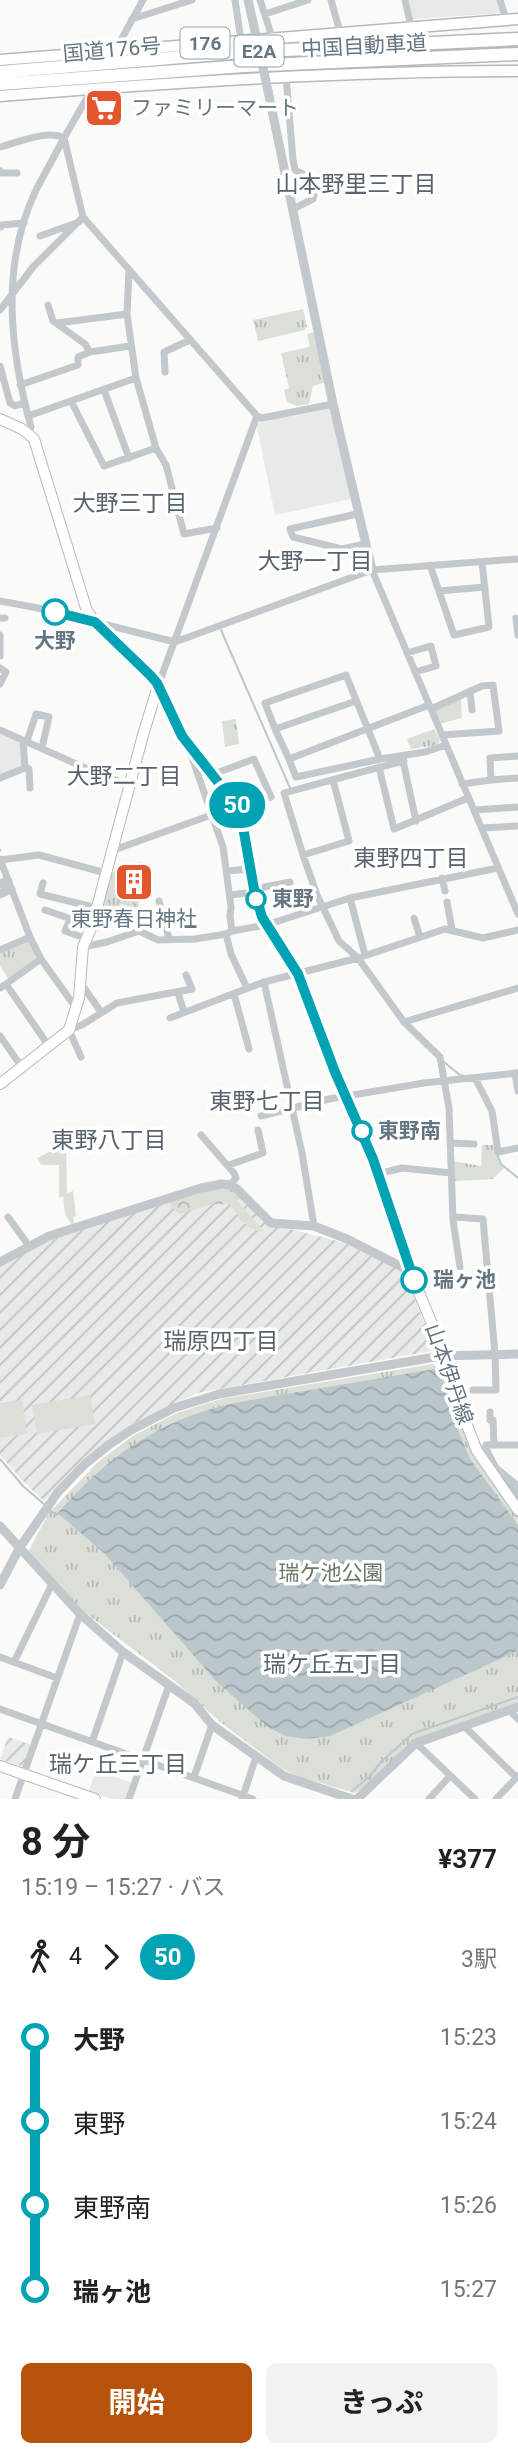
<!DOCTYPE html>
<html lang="ja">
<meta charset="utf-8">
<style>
:root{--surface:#fff;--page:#f2f2f2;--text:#222;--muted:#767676;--accent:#b45309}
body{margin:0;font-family:Roboto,"Noto Sans JP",sans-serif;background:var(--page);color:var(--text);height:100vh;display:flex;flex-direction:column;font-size:26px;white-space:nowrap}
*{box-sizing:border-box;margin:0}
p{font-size:23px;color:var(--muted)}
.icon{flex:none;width:38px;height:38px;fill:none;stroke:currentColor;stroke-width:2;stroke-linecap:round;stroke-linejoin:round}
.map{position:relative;height:1799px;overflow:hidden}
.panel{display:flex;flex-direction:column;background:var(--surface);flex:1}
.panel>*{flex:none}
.badge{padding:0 14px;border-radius:23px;font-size:24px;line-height:46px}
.map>.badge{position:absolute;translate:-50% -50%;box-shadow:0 0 0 4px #fff}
.legs{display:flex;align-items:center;gap:10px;height:77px;padding:0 21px;font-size:23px}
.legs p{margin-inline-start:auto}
.headline{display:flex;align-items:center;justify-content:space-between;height:119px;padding:0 21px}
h1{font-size:38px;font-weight:700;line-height:52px}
.primary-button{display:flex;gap:14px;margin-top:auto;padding:14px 21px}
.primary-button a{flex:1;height:80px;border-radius:10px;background:var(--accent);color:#fff;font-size:28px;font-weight:700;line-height:80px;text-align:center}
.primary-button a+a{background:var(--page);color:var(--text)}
ul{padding:0 21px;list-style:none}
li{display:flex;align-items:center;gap:24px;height:84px;font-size:26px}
li i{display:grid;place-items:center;width:10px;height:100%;margin:0 9px;background:currentColor}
li i::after{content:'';width:18px;height:18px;margin:-9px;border:5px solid;border-radius:50%;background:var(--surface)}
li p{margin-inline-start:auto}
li:first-child i{background:linear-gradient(#0000 50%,currentColor 0)}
li:last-child i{background:linear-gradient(currentColor 50%,#0000 0)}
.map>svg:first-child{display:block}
</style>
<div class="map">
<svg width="518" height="1799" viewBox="0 0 518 1799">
<defs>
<pattern id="industrial-furrows" width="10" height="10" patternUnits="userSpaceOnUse" patternTransform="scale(1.75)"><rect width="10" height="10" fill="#e8e9e9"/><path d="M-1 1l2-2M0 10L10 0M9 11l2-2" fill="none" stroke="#c0c1c2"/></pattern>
<pattern id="forest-crowns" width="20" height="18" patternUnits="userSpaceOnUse" patternTransform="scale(1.75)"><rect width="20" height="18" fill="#dadfd7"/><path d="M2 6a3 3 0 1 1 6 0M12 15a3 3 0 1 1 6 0" fill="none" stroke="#b4b9b4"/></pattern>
<pattern id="park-tufts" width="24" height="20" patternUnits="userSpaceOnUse" patternTransform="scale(1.75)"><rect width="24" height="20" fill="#dadfd7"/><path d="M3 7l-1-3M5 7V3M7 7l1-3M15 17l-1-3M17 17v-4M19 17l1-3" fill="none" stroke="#b4b9b4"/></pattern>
<pattern id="water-waves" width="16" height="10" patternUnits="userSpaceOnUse" patternTransform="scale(1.75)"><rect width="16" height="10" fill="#bbc7cb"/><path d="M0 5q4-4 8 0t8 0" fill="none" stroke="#9ca6aa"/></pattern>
</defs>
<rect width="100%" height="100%" fill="#fafaf8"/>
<path fill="#e8e9e9" d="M409 0H498L502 13 413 19Z
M331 407 351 499 275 515 256 422Z
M0 732 22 741 23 767 0 777Z
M96 1770 132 1783 127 1799H112L89 1791Z"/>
<path fill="url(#industrial-furrows)" d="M229 1188 278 1226 345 1243 404 1272 429 1334 431 1351 197 1393 128 1426 83 1461 44 1501 24 1482 0 1455V1266L50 1238 203 1191Z
M8 1737 32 1745 24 1767 0 1759Z"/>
<path fill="#dadfd7" d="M66 1144 67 1193 73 1191 76 1216 73 1217 74 1223 71 1224 65 1214 63 1196 59 1198V1165H41L37 1158Z
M90 1395 95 1424 37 1434 32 1405Z
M22 1400 27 1434 0 1438V1403Z"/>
<path fill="url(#forest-crowns)" d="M140 862 142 863 143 886 141 887 137 880V874H129C131 888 143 905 140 917L133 918 131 908 117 912 118 921 103 923V920L98 918 107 875Z
M220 1187 229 1188 239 1196 236 1200 264 1231C249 1234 237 1215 230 1204H211L180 1214 171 1207 170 1201Z"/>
<path fill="url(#park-tufts)" d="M303 309 307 326 305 330 258 341 253 320Z
M316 332 326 382 313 386 309 404 297 406 287 402 284 390 289 388 281 353 310 347 307 334Z
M461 699 462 718 439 724 433 711Z
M236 719 239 744 225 747 222 721Z
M434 729 440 740 438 745 411 749 407 739Z
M127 878 134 909 114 912 115 921 101 924 99 922 108 880Z
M29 941 38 959 9 980 0 966V954Z
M482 1145H493L496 1155 504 1168 493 1179 454 1181 453 1161 481 1166Z
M433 1364 439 1370 479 1462 518 1515V1702L491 1715 420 1737 406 1746 375 1779 355 1793 296 1776 280 1767 219 1721 175 1681 83 1611 28 1552 49 1513 97 1463 134 1435 177 1413 221 1399Z"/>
<path fill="url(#water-waves)" d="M435 1369 438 1371 448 1394 444 1397 470 1459 518 1525V1651L330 1736 307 1739 286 1736 268 1727 216 1681 104 1553 60 1515H56C107 1457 158 1420 234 1403Z"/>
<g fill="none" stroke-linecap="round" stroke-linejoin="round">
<path stroke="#bbc7cb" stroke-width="2" d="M221 630 290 788
M0 850V851
M444 1062 460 1075 465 1076
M497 1154 501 1164 518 1178
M0 1459 23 1486 45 1505
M49 1509 56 1515
M352 1791 369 1777 382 1761 412 1734 518 1697"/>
<path stroke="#bbc7cb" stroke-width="10" d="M500 1480 518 1497"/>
<defs>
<path id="secondary" d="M0 419 22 429 34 439 87 611 99 627 155 680 182 735 240 810 255 892 262 917 295 967 335 1072 366 1141 410 1271 430 1319 444 1366 477 1451 518 1510
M0 1084 69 1030 79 998 83 947 92 926 143 735 158 686
M0 1766 95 1799"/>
<path id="trunk" d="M0 60 518 19
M0 96C173 82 345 71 518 71"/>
<path id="motorway" d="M0 72 243 52 518 39
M0 84 244 66 518 54"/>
</defs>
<use href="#secondary" stroke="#b3babf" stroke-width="12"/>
<use href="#trunk" stroke="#b4b9bd" stroke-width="13"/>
<use href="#motorway" stroke="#b4b9bd" stroke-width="15"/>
<path stroke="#c3c8cc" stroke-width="7" d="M235 0 241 40
M260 0 272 37
M331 0 340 32
M405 0 411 26
M500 0 506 19
M265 14 308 0
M132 19 192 0
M116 49 143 0
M286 76 293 160 295 170 309 177 316 184 313 199 293 209
M92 89 64 138 83 217 257 416 262 418 333 404
M0 147C17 143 47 129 64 138 55 155 45 173 36 190 0 266 10 350 31 427L28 433
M0 171 2 173H17
M1 227V225L24 223
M40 236 79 222
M129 270 127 314 136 378 156 448 166 465 184 534 217 528
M0 310 33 267 83 217
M57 323 127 314
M90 352 130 346
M0 366 10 403 15 406 24 403
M165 372 164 352 190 340
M20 385 78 365V357L90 352 85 344 53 321 48 305
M104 390 129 458
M71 401 104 466 156 448
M28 416 136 378
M357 514 290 529 293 537 342 549 365 544
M430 565 454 635 489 627 482 562
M372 570 518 914
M439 591 485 587
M0 601 43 609 175 642 372 570 518 559
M0 618H5
M516 618 518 635
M0 635V656
M407 653 431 646 436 666 415 672
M0 668 6 672 0 684
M158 686 257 416
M470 691 472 710
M356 701 275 729 289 759 429 705
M431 709 482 686 493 685 499 731 442 735
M275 729 265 703 346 675 380 759
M0 730 101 775 130 785
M27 741 36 714 49 717 42 748
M188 746 223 847 231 907 230 916 232 931
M402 756 416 821
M289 759 296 777 380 759 425 752 446 745
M25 767 29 769 30 788
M379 767 394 829 468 798
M214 774 254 759 271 797 215 820
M0 778 25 768 23 740
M333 780 349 841 303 855 284 793C324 782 364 771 404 761
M491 780 518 778
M462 784 491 780 490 758 518 756
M474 810 518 807
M482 828 518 826
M111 851 214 814
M0 859 30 937
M0 860 39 855 106 873
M227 871 250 869
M442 878 445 891
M43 883 40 894 97 908
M254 889 290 882
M230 895 255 892
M350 898 365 955
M159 901 169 938
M447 902 452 929
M45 910 92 926
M414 918 420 937
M70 919 65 931 88 939
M226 934 231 954 247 988
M83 947 107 942 139 931 158 940 195 939 226 934 232 931 266 925 350 898 498 868
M0 950 30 937 41 959 76 1008
M80 982 101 1012
M264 982 302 1153 314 1226
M6 984 41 959
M0 988 6 984 48 1045
M178 993 184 1012
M234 994 249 1049
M170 1018 264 982 358 958 339 941 317 895 303 855
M404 1022 358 958 445 929 483 938 518 930
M0 1036 21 1066
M81 1057 69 1030 82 1025 117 1003 192 989 186 975
M515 1073 518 1091
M475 1078 492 1111 498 1152 518 1148
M261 1116 329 1099 424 1083 518 1073
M201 1135 234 1173 236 1178 230 1185
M450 1143 474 1144
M229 1165 263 1153 258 1130
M378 1174 402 1168 451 1173
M8 1217 29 1246
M455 1217 483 1219 495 1354 496 1390H473
M460 1267 453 1220 449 1108 440 1057 404 1022 518 988
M490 1412V1420H493L494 1445
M518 1445H486L485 1447 496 1468 518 1486
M0 1657 57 1678
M14 1662 52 1584
M0 1709 253 1799
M510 1711 518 1719
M464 1726 516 1777
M92 1742 123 1652
M416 1743 475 1799
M194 1777 212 1725
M15 1799 80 1614
M129 1799 169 1685
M242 1799 256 1757
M429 1799 450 1776
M496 1799 518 1776"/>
<path stroke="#c3c8cc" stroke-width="9" d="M248 0 253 22
M268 91 333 404 372 570
M0 884 8 881
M0 894 11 889
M0 1262 49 1236 201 1188 222 1184 230 1185 237 1189 271 1223 314 1226 347 1239 410 1271
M0 1526 80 1614 123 1652 194 1703 212 1725 284 1776 352 1799
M0 1585 20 1547 58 1492 85 1464 110 1444 131 1430 174 1408 219 1394 441 1356 518 1354
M357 1799 416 1743 518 1707"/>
<use href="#secondary" stroke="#fff" stroke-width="10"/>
<use href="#trunk" stroke="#fff" stroke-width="10"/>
<use href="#motorway" stroke="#fff" stroke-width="12"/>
<path stroke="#c3c8cc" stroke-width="9" d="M253 22 268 91"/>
</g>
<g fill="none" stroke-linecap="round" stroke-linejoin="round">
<defs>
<path id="line-1" d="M55 612 95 622 150 675 157 683 182 736 240 810 254 889 262 917 298 974 335 1072 373 1159 414 1280"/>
</defs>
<use href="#line-1" stroke="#fff" stroke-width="16"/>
<use href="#line-1" stroke="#00a3b4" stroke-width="10"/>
</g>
<defs>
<symbol id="supermarket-square" viewBox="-11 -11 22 22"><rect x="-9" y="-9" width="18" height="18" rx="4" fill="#e4572e" stroke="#fff"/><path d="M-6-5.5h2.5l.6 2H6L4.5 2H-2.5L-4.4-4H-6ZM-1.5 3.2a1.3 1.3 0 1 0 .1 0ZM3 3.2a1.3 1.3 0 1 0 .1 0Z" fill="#fff"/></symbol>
<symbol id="building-square" viewBox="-11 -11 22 22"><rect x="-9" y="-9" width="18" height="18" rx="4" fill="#e4572e" stroke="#fff"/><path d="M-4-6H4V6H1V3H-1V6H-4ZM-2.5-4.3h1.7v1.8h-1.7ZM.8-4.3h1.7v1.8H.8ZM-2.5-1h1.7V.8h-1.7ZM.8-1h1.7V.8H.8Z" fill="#fff"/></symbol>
</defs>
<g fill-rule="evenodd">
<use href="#supermarket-square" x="82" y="86" width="44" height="44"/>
<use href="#building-square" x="112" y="860" width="44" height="44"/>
</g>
<g fill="#fff" stroke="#00a3b4" stroke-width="3.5">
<circle cx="55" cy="612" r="12"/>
<circle cx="256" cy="899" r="9"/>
<circle cx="362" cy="1131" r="9"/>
<circle cx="414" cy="1280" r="12"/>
</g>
<g text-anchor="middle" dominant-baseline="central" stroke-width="7" stroke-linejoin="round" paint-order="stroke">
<g fill="#fff" stroke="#939fa8" stroke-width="2">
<rect x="180.5" y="27.5" width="49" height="31" rx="5"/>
<rect x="234.5" y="35.5" width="49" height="31" rx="5"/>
</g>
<g font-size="19" font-weight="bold" fill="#657683">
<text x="205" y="43">176</text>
<text x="259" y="51">E2A</text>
</g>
<g font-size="21" fill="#657683" stroke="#fff">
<text transform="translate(364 46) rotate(-3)">中国自動車道</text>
<text transform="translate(112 50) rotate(-5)">国道176号</text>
<text transform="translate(449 1374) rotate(71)">山本伊丹線</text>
</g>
<g font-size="21" fill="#657683" stroke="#fff" text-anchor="start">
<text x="131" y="108">ファミリーマート</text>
<text x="134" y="919" text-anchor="middle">東野春日神社</text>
</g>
<g font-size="21" font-weight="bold" fill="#657683" stroke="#fff" text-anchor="start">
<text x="55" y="641" text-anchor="middle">大野</text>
<text x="272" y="899">東野</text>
<text x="378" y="1131">東野南</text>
<text x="433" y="1280">瑞ヶ池</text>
</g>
<g font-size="21" fill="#687a64" stroke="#fff">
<text x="331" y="1573">瑞ケ池公園</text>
</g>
<g font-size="23" fill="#57646e" stroke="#fff">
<text x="356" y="184">山本野里三丁目</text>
<text x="130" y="503">大野三丁目</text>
<text x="315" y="561">大野一丁目</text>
<text x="124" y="776">大野二丁目</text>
<text x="411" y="858">東野四丁目</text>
<text x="267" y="1101">東野七丁目</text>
<text x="109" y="1140">東野八丁目</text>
<text x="221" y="1341">瑞原四丁目</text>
<text x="332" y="1664">瑞ケ丘五丁目</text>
<text x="118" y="1764">瑞ケ丘三丁目</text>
</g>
</g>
</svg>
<b class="badge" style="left:237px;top:805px;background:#00a3b4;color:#fff">50</b>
</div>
<section class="panel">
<div class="headline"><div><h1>8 分</h1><p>15:19 – 15:27 · バス</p></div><b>¥377</b></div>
<div class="legs"><svg class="icon" aria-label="walk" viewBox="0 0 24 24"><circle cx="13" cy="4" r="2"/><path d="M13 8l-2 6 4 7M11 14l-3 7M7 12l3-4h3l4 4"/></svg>4<svg class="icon" aria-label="forward" viewBox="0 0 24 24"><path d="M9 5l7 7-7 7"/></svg><b class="badge" style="background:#00a3b4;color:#fff">50</b><p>3駅</p></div>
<ul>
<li><i style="color:#00a3b4"></i><b>大野</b><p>15:23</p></li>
<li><i style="color:#00a3b4"></i><span>東野</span><p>15:24</p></li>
<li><i style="color:#00a3b4"></i><span>東野南</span><p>15:26</p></li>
<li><i style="color:#00a3b4"></i><b>瑞ヶ池</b><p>15:27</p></li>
</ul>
<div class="primary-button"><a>開始</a><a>きっぷ</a></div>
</section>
